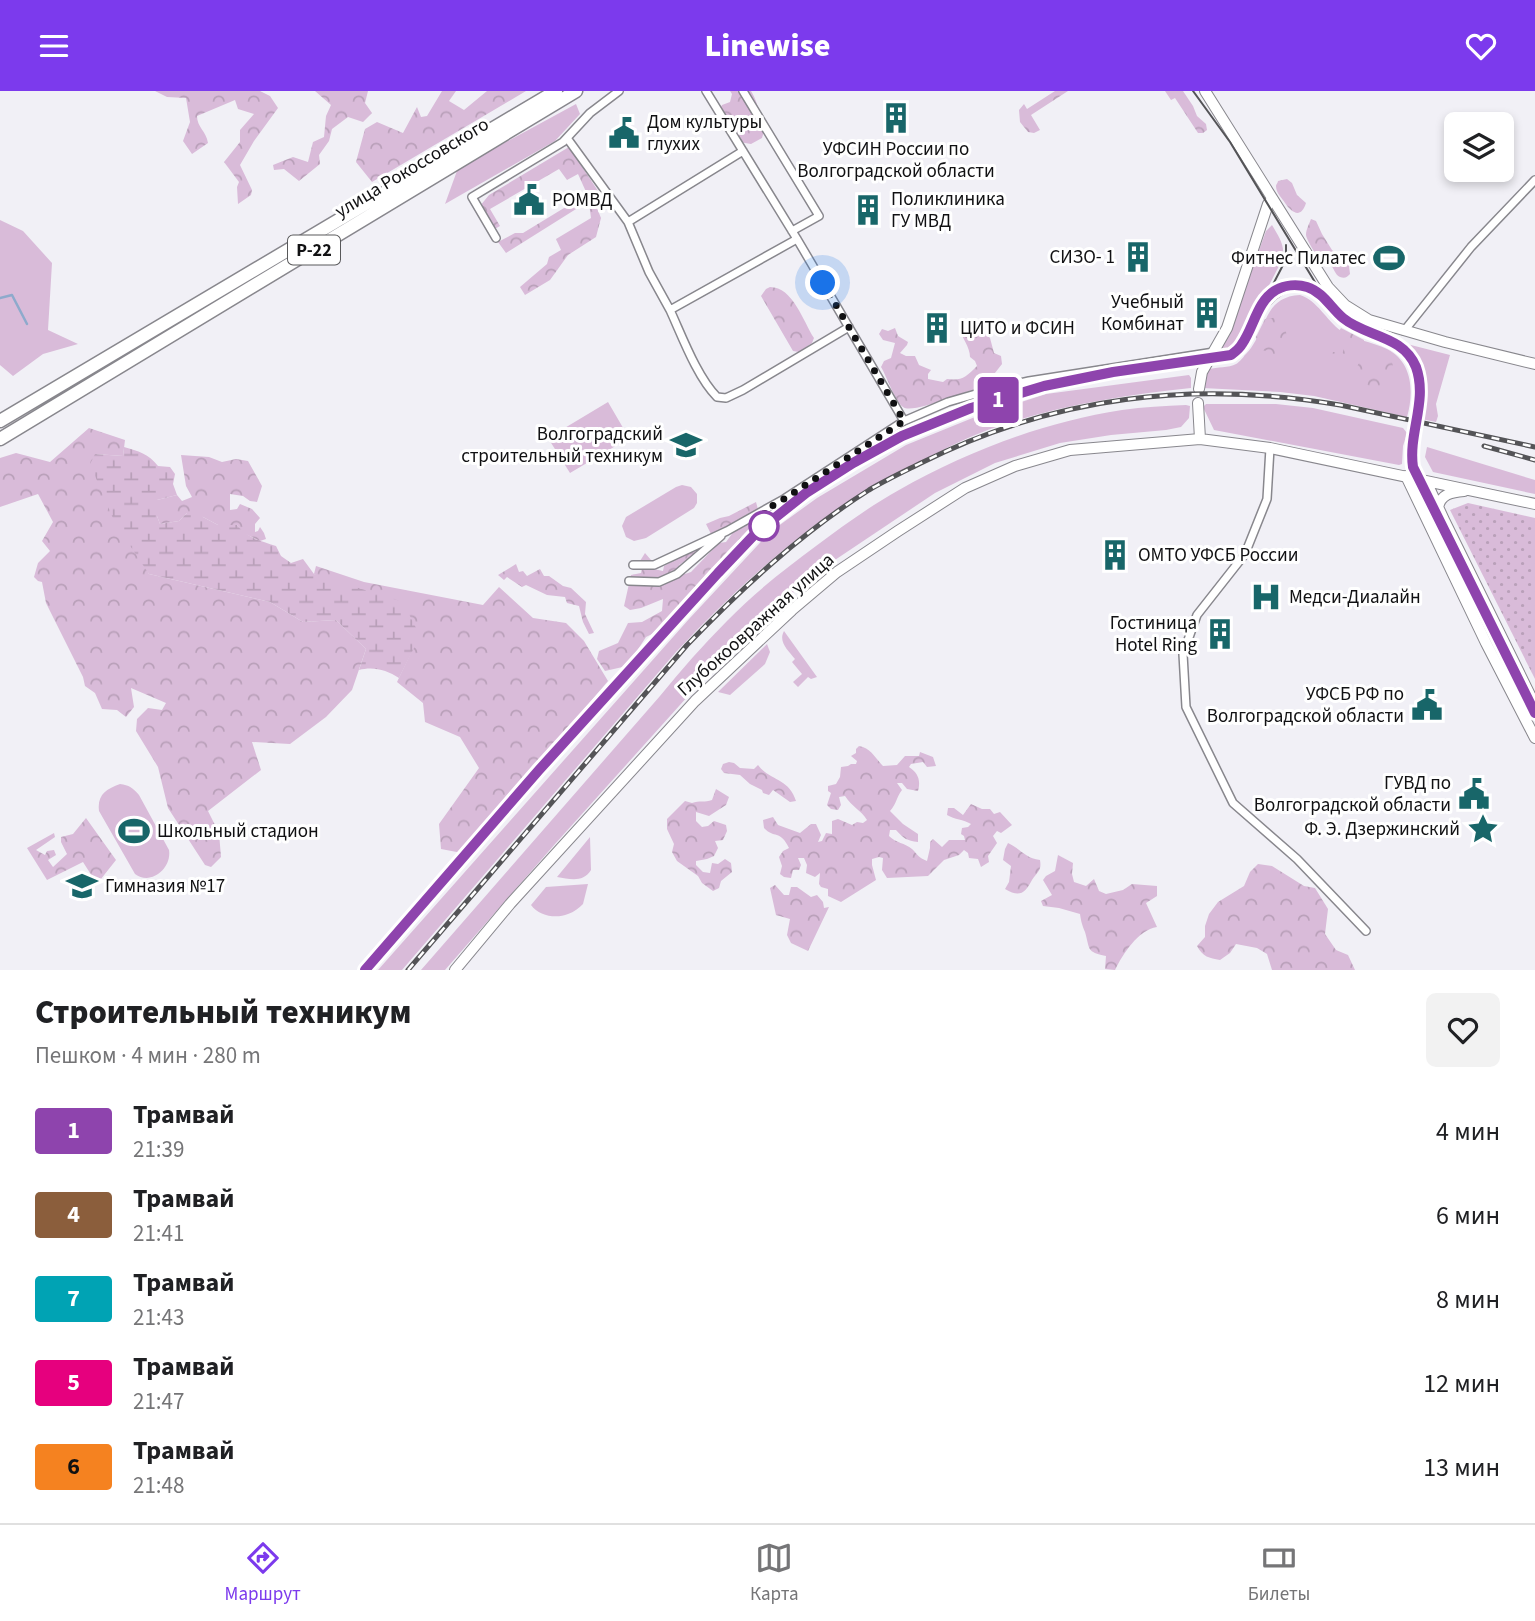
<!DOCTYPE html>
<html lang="ru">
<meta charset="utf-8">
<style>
:root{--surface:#fff;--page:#f2f2f2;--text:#202124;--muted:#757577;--line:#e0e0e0;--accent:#7c3aed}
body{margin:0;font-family:"Source Sans 3",sans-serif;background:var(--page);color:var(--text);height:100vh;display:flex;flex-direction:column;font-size:26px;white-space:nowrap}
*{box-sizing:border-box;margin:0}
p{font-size:23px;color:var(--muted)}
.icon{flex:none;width:38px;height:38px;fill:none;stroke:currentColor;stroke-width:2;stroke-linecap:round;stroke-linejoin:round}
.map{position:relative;height:879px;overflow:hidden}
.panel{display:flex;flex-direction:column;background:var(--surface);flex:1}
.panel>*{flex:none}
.badge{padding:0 14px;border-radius:5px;font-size:24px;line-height:46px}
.fabs{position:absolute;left:1444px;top:21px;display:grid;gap:14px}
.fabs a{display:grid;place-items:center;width:70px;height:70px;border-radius:10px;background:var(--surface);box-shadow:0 4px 10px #0003;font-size:35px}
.you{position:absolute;width:35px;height:35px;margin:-18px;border:5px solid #fff;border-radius:50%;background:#1a73e8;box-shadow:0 0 0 10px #1a73e833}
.map>.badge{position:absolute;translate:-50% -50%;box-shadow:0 0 0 4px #fff}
.round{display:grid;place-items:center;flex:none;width:74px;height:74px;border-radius:10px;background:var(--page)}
.summary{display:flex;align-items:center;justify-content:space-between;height:119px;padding:0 35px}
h1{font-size:33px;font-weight:800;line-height:52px}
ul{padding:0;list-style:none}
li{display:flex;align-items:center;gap:21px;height:84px;padding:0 35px}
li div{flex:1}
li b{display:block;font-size:26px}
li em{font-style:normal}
li .badge{min-width:77px;font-weight:700;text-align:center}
header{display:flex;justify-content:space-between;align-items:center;height:91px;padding:0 35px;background:var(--accent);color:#fff;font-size:32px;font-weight:800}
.menu{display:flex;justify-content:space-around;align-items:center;height:98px;border-top:2px solid var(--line);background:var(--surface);font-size:19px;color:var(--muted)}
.menu a{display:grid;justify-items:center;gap:4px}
.menu .active{color:var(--accent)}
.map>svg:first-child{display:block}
</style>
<header><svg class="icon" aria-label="menu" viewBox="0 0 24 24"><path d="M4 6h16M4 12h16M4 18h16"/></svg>Linewise<svg class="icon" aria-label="heart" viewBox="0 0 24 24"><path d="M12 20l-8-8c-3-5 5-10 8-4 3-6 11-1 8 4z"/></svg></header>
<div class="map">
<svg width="1535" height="879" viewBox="0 0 1535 879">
<defs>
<pattern id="forest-crowns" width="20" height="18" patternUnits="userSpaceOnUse" patternTransform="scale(1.75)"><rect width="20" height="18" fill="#d9bbd9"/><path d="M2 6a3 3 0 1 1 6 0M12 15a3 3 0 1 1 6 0" fill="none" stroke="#b9a0b9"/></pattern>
<pattern id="wetland-marsh" width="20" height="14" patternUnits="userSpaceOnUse" patternTransform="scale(1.75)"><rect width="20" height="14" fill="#d9bbd9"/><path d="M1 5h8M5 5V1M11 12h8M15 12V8" fill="none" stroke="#b9a0b9"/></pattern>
<pattern id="park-dots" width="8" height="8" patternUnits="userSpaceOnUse" patternTransform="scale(1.75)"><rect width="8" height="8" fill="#d9bbd9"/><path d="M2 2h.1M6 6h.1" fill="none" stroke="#b9a0b9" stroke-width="1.8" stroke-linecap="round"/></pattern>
</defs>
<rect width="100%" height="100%" fill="#f1f0f6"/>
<path fill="#d9bbd9" d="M576 13 580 23 555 50 445 113 458 77Z
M0 129 23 140 52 172 48 239 78 253 43 263 13 285 0 274Z
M1272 134C1279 146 1286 155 1282 169L1241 249 1230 261 1217 263 1231 237 1266 140Z
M1300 204C1318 210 1326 229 1341 240 1355 249 1372 251 1387 258 1413 271 1414 302 1407 326L1314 305 1280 301 1202 297 1204 288 1209 278C1217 276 1229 277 1236 273 1237 273 1244 266 1244 265 1268 242 1261 206 1300 204Z
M1403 252 1450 264 1436 313 1438 325 1436 331 1421 328C1426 294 1427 278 1403 252Z
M1189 284 1191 287V297C1125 304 1061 314 999 335 972 344 946 357 922 370 889 387 856 405 826 426 771 466 722 512 676 561L402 879H378L689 528 770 441 817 407 906 354 975 326 1046 303Z
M608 311 629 347 570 382 548 347Z
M1206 313H1276L1313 317 1403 337 1407 342 1403 355 1402 373 1399 374 1214 339 1203 316Z
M1186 314 1190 315 1189 327 1181 336 1166 339 1111 344 1060 352 995 372 935 402 814 483 733 555 555 753 445 879H421L660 605C681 579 703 554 727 530 754 502 785 478 816 455 843 435 870 415 899 399 968 360 1044 331 1122 319 1143 316 1165 315 1186 314Z
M1427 356 1535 389V403L1433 381 1425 366Z
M682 394 691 396 697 403V412L694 417 646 447 634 450 626 446 622 435 626 426 676 396Z
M784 540 817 586 811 588 808 586 798 596 793 591 802 583 792 571 795 568C788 559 778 551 784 540Z
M767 553 770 561 765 573 730 604 718 601Z
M120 693C129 694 133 697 139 704L169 759C172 777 151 795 135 783L99 720C97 704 106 698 120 693Z
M590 746 591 779C583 792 570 788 557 786Z
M588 793 583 813C579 817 574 821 568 823 556 828 539 825 531 814L546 796Z"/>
<path fill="url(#forest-crowns)" d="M155 0H260L270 5 278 17 254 50 240 74 252 99 251 104 238 113 237 96 239 91 224 71 240 51V39L254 23 238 18 235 9 197 25C197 36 206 40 208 52L192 63 183 50 190 31 186 7 167 6Z
M315 0H368L365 12 372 22 363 31 348 26 332 38 329 50 319 64 320 73 299 90 284 78 274 79 273 74 293 66 308 71 313 51 324 46 326 25 331 14Z
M442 0H456L449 10 464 19 487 0H526L372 91 356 71 365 38 377 31 403 42 417 16 421 26 427 25Z
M730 0H751C757 10 760 20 758 32L764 40 762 47 751 53 739 51 729 36 721 32 717 24 722 14 730 11 732 3Z
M1055 0H1068L1031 24 1040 39 1034 42 1028 41 1020 31 1019 19 1024 13 1027 18Z
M1165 0H1183L1193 15 1197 25 1206 33 1207 39 1203 42H1198L1175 7 1171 9Z
M569 56 600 103 506 162 498 151 515 142H523L587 103 578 83 567 89 559 78 490 118 500 135 493 139 480 115 489 104Z
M1287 88 1292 92 1297 104 1306 112C1301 128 1292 122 1285 112 1282 107 1276 102 1276 95 1276 93 1278 92 1278 90Z
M594 110 601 127 596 146 568 164 550 189 525 204 520 196 547 173 549 166 561 159 556 148 591 127 589 112Z
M1311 128 1316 130 1322 143 1332 159 1349 175 1350 183C1347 186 1345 188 1340 186 1335 184 1334 177 1330 173 1323 168 1326 173 1320 168 1317 166 1306 148 1306 144 1306 139 1309 133 1311 128Z
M770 196C793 196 803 230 814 247L812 252 799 261 793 260 761 205 766 198Z
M1280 226 1286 231 1285 236 1287 246 1285 250 1287 257 1295 265C1290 271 1286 272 1278 271L1270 261 1258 258 1256 246 1265 228Z
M969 228 978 241 986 243 990 247 994 262 1001 265 1002 273 984 296C967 298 913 324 903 316 895 310 887 286 881 276L884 270 891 267 895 252 883 249 879 243 882 238 888 240 895 237 898 245 908 251 907 254 900 262 906 265H915L919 274 931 279 928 283V288L943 291 947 288C962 290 966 286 977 275L975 270 970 266C970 256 962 247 959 237Z
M1341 237 1364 249V273L1387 269 1392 271 1395 283 1394 289C1375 302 1366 297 1354 281L1359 272 1357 269 1344 265 1337 268 1334 272 1327 273 1323 268V263L1329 261H1343L1344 255 1335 246Z
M89 337 125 349 123 365 95 363 149 483 270 511 303 531 336 529 366 558 352 599 326 626 290 653 252 651 261 679 208 720 219 742 221 766 211 776 205 774 168 717 158 676 136 640 137 628 148 617 162 619 166 612 131 597 134 616 126 626 117 619 102 618 95 602 85 595 83 586 46 512 42 491 38 490 34 486 38 472 50 460 42 450 53 431 38 403 0 416V367L16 362 50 371Z
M181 364 209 366 222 371 236 368 248 370 262 395 257 411 250 410 243 405 230 403V419L237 418 240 413 252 418 260 427 255 433V441L258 440 260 436 264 442 266 448 260 450 243 442 237 434H218L203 426 187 422 179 430 160 433 157 425V409L177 404 182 410 192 406 186 395Z
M756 411 759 422 751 440 652 543 646 546 627 575 605 580 597 568 599 560 618 552 628 532 642 531 662 520 663 508 641 517 630 519 624 515 631 484 641 482 643 473 640 470 645 462 651 469 649 477 663 480 664 475 703 454 702 459 679 474 685 483 691 481 719 452 726 451 734 440V432L720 441 711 443 706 433 720 427 729 425Z
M516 473 519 481 523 480 527 485 540 478 544 485H549L563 495 571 497 586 511 585 523 594 542 589 543 583 531 579 515 567 512 565 506 547 504 526 494 522 496 507 486 504 489 498 484Z
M316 475 364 491 483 514 499 496 533 527 566 532 584 550 608 590 462 762 441 758 439 733 479 677 460 646 425 631 423 612 397 591 419 545 314 483Z
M859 655C871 657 875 667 883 675L897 674 905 665H919L920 661 933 666 936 675 927 676 923 671 911 673 909 676C918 682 921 689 918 700L907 698 902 692H897L902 699C896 707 897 712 890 720L903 733 918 743V751C907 750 903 747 896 739H890L889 745C896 752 905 752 912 758 918 764 919 767 927 770L930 757V751L933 748 942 756 949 749H965L964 745 961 743 962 737 968 736 971 733C963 728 955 729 947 724L948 717H954L963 724 971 713 982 718H990L994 723 1000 721 1012 734 1001 742 997 740 993 745 997 752 988 765 989 771 981 776 978 768 969 767 968 762 964 759 959 764 944 769 928 785 887 787 882 779 883 767 879 766 872 768V774L876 789 841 811 828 805V798L821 796 819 793 820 782 815 786 806 782 807 774 804 767H798L801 774 799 779H793L791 787 784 786 780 783 782 775 779 766 783 760 789 757C780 738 774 748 764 737L763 729 773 726 778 734 800 742 811 733H816L821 744 818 751 822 750 826 742 832 743V730L838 728 852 734 857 731 863 732 867 729C861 719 852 716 845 705L839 706 841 714 838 719 831 718 827 714 831 702 828 700V695L836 693 840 686 841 676 848 675 851 673H856L857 670 851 665 856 662V658Z
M729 671 734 672 740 677 754 678 758 674C770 690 789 687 796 710L790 711 773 699 769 704 763 702 762 699 750 693 740 684 724 682 721 678 723 673Z
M716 698 729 706 726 714 709 725 696 721V730L702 736 708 735 714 730 726 734 727 740 723 749 715 750 718 757 714 765 707 768 696 770V774L703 781 710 782 712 772 718 773 725 768 731 772 732 781 721 790 719 797 713 800 702 792 698 785 677 770 672 761 674 753 667 738V728L685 710 692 712C699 709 705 712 712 709Z
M86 727 116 769 97 793 83 771 47 789 27 757 54 742 55 746 36 759 45 764 47 760 54 759 56 764 48 769 53 776 67 763 61 751V746L73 743Z
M1008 752C1021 758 1025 767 1040 769 1042 780 1037 781 1032 789 1025 802 1020 807 1005 798L1009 791 1011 775 1003 769 1005 758Z
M1058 764 1073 772 1072 783 1074 791 1086 795 1094 788 1099 800 1106 803 1123 799 1132 793 1157 795V805L1146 812 1157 836C1138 839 1123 863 1115 879L1105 878 1106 865C1086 861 1090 858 1085 841 1082 834 1081 830 1080 823L1059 817 1043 815 1041 810 1052 804 1043 789 1046 785 1055 780Z
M1258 773 1272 775 1304 795 1315 797 1328 818 1325 843 1336 859 1348 864 1355 879H1272L1267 863 1257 857 1236 853 1230 862 1220 869C1209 867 1203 866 1197 855L1205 846V835L1209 823 1218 811 1244 795 1250 781Z
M775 794 784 804H789L791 796H797L811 806 817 804 823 811 824 817 829 816 808 860 791 852 787 844 790 828 776 824 770 797Z"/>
<path fill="url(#wetland-marsh)" d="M124 356C138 360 149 363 158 375L170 376 175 383 173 393 177 404 157 409V425L160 433 179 430 187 422 198 418 203 426 218 434H237C247 447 261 450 276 455L281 465 291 472 303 468 314 483 403 511 420 545 399 587C387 579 373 575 359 579L366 558 336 529 303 531 270 511 149 483 115 432 90 373 95 363 123 365Z"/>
<path fill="url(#park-dots)" d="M1468 412 1535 427V588L1450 419Z"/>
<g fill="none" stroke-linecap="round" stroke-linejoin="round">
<path stroke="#8eaacc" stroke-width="2.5" d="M0 207 12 204 27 233"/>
<defs>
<path id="street" d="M706 0 797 148 904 330
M743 0 819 125 792 140
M567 47 628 131
M496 147 472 106 563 51 590 22 619 0
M797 148 670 219C682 245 697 286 717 306L726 307 743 299 849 236
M670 219 649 181 628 131 743 60
M1404 240 1471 156 1535 89
M1270 357 1267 408 1245 463 1197 524 1183 563 1186 616 1233 712 1297 768 1366 840
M633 474H654L727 440 784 408 904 330 948 311 993 298 1029 290 1214 261
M629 490 659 491 677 483 721 445"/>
<path id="secondary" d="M1205 0 1328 196 1345 214 1369 229 1445 251 1535 273
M1199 298 1202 281 1227 237 1268 113 1272 108
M1198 312 1200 348
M1406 385 1486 552 1535 647
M1426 390 1445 431 1535 614
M1438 417C1440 403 1452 401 1464 400
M455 879 510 813 695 610 792 519 837 481 898 440 965 397 1015 375 1070 359 1200 348 1270 357 1535 413"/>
<path id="highway" d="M0 330 556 0
M0 348 576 0"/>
</defs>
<use href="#street" stroke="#88878d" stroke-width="10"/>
<use href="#secondary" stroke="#88878d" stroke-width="12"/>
<use href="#highway" stroke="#88878d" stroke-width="15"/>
<use href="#street" stroke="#fff" stroke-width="7"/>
<use href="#secondary" stroke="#fff" stroke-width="10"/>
<use href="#highway" stroke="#fff" stroke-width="12"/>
<path stroke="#545457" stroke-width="2" d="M1193 0 1230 51 1324 206C1334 218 1343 229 1356 236 1387 253 1416 247 1420 295 1422 322 1409 349 1413 376L1535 621
M1268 216C1286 193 1306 196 1324 216
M365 879 539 679 717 482 756 442 806 403 854 372 902 345 971 317 1044 295 1113 281 1231 264 1242 253 1282 176 1286 167V154"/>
<defs>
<path id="rail" d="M1484 355 1535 369
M408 879 687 554C742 497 801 442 869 399 886 389 903 381 921 372 1055 305 1193 289 1340 314L1535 356"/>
</defs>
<use href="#rail" stroke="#545457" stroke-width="5"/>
<use href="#rail" stroke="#fff" stroke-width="2.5" stroke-dasharray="8" stroke-linecap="butt"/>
</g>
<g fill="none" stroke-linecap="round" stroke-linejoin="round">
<defs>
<path id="line" d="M365 879 539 679 718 482 756 442 806 402 853 372 902 345 971 317 1044 295 1113 281 1231 264C1235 261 1240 257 1242 253 1254 236 1257 210 1276 199 1285 194 1297 193 1307 196 1323 201 1331 217 1343 227 1366 246 1403 244 1416 276 1428 310 1408 342 1413 376L1535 622"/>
</defs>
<use href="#line" stroke="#fff" stroke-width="16"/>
<use href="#line" stroke="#8e44ad" stroke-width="10"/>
<path stroke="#111113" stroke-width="7" stroke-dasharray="0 12.6" d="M764 435 765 419 784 408 904 330 823 192"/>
</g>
<defs>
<symbol id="building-bare" viewBox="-9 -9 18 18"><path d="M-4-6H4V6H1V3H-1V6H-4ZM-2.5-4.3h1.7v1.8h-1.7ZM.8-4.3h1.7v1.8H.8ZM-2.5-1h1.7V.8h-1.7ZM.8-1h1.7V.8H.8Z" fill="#186669" stroke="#fff" stroke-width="2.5" paint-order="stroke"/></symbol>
<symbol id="civic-bare" viewBox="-9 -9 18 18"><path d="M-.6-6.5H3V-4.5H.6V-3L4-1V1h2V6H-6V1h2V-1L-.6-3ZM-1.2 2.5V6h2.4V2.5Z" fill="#186669" stroke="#fff" stroke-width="2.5" paint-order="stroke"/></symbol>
<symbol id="stadium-bare" viewBox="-9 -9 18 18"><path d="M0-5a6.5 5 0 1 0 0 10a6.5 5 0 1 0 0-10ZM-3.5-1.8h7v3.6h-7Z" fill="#186669" stroke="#fff" stroke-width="2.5" paint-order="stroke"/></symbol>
<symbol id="university-bare" viewBox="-9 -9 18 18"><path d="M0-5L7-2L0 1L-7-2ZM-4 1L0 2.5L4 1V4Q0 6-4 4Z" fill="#186669" stroke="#fff" stroke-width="2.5" paint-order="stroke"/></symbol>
<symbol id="hospital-bare" viewBox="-9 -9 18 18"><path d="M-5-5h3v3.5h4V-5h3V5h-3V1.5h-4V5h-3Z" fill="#186669" stroke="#fff" stroke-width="2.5" paint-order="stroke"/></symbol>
<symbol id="sight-bare" viewBox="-9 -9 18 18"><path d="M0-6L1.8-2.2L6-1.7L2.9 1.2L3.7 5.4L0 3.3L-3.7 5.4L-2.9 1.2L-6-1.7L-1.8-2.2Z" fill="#186669" stroke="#fff" stroke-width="2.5" paint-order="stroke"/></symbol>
<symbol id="school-bare" viewBox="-9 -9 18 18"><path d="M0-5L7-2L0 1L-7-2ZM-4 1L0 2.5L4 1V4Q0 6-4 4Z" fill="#186669" stroke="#fff" stroke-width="2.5" paint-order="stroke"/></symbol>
</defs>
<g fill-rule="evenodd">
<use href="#building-bare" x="874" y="5" width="44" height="44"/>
<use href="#civic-bare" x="602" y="20" width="44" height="44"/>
<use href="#civic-bare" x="507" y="87" width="44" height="44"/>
<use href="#building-bare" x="846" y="97" width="44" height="44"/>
<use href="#building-bare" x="1116" y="144" width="44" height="44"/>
<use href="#stadium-bare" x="1367" y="145" width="44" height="44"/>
<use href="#building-bare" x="1185" y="200" width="44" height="44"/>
<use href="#building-bare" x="915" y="215" width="44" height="44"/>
<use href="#university-bare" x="664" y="332" width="44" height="44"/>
<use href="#building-bare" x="1093" y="442" width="44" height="44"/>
<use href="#hospital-bare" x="1244" y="484" width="44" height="44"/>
<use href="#building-bare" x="1198" y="521" width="44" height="44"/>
<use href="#civic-bare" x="1405" y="592" width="44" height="44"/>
<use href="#civic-bare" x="1452" y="681" width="44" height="44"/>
<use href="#sight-bare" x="1461" y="716" width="44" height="44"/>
<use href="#stadium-bare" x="112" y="718" width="44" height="44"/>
<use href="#school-bare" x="60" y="773" width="44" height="44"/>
</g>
<circle fill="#fff" stroke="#8e44ad" stroke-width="3.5" cx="764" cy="435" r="14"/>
<g text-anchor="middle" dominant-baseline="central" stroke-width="6" stroke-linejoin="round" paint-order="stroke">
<rect fill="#fff" stroke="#58585a" stroke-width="2" x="288" y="144.5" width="52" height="29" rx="5"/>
<g font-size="18" font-weight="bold" fill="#111113">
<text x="314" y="159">Р-22</text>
</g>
<g font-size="19" fill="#111113" stroke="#fff" text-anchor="start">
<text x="647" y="31">Дом культуры<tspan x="647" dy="22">глухих</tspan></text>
<text x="896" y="58" text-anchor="middle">УФСИН России по<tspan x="896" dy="22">Волгоградской области</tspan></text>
<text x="891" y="108">Поликлиника<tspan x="891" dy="22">ГУ МВД</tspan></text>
<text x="552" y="109">РОМВД</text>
<text x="1115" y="166" text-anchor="end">СИЗО- 1</text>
<text x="1366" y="167" text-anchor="end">Фитнес Пилатес</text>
<text x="1184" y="211" text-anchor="end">Учебный<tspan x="1184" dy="22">Комбинат</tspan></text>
<text x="960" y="237">ЦИТО и ФСИН</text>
<text x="663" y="343" text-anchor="end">Волгоградский<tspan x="663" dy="22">строительный техникум</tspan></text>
<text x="1138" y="464">ОМТО УФСБ России</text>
<text x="1289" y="506">Медси-Диалайн</text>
<text x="1197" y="532" text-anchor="end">Гостиница<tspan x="1197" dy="22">Hotel Ring</tspan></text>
<text x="1404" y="603" text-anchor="end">УФСБ РФ по<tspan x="1404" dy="22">Волгоградской области</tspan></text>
<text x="1451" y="692" text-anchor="end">ГУВД по<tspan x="1451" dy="22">Волгоградской области</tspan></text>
<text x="1460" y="738" text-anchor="end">Ф. Э. Дзержинский</text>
<text x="157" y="740">Школьный стадион</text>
<text x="105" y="795">Гимназия №17</text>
</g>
<g font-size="19" fill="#111113" stroke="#fff">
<text transform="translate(412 77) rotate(-31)">улица Рокоссовского</text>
<text transform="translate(756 534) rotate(-42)">Глубокоовражная улица</text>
</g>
</g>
</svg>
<div class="fabs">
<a><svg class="icon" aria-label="layers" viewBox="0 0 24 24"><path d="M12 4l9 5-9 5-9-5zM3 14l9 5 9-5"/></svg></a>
</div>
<div class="you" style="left:823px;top:192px"></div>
<b class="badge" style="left:998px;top:309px;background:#8e44ad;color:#fff">1</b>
</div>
<section class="panel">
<div class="summary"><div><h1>Строительный техникум</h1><p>Пешком · 4 мин · 280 m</p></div><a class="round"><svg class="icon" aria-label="heart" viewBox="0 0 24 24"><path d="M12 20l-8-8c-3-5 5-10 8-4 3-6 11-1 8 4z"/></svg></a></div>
<ul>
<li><span class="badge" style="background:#8e44ad;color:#fff">1</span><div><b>Трамвай</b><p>21:39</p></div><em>4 мин</em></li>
<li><span class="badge" style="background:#8b5e3c;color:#fff">4</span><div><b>Трамвай</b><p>21:41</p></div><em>6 мин</em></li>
<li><span class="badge" style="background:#00a3b4;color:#fff">7</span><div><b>Трамвай</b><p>21:43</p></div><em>8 мин</em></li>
<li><span class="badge" style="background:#e6007e;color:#fff">5</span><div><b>Трамвай</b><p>21:47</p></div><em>12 мин</em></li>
<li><span class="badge" style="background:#f58220;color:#111">6</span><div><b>Трамвай</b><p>21:48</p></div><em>13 мин</em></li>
</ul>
</section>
<nav class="menu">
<a class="active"><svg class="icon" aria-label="directions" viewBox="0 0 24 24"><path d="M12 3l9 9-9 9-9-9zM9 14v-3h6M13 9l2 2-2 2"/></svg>Маршрут</a>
<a><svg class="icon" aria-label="map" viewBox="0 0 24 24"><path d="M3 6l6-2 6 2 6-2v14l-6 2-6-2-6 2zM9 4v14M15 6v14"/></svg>Карта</a>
<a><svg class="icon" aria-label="tickets" viewBox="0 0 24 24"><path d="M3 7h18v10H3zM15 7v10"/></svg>Билеты</a>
</nav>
